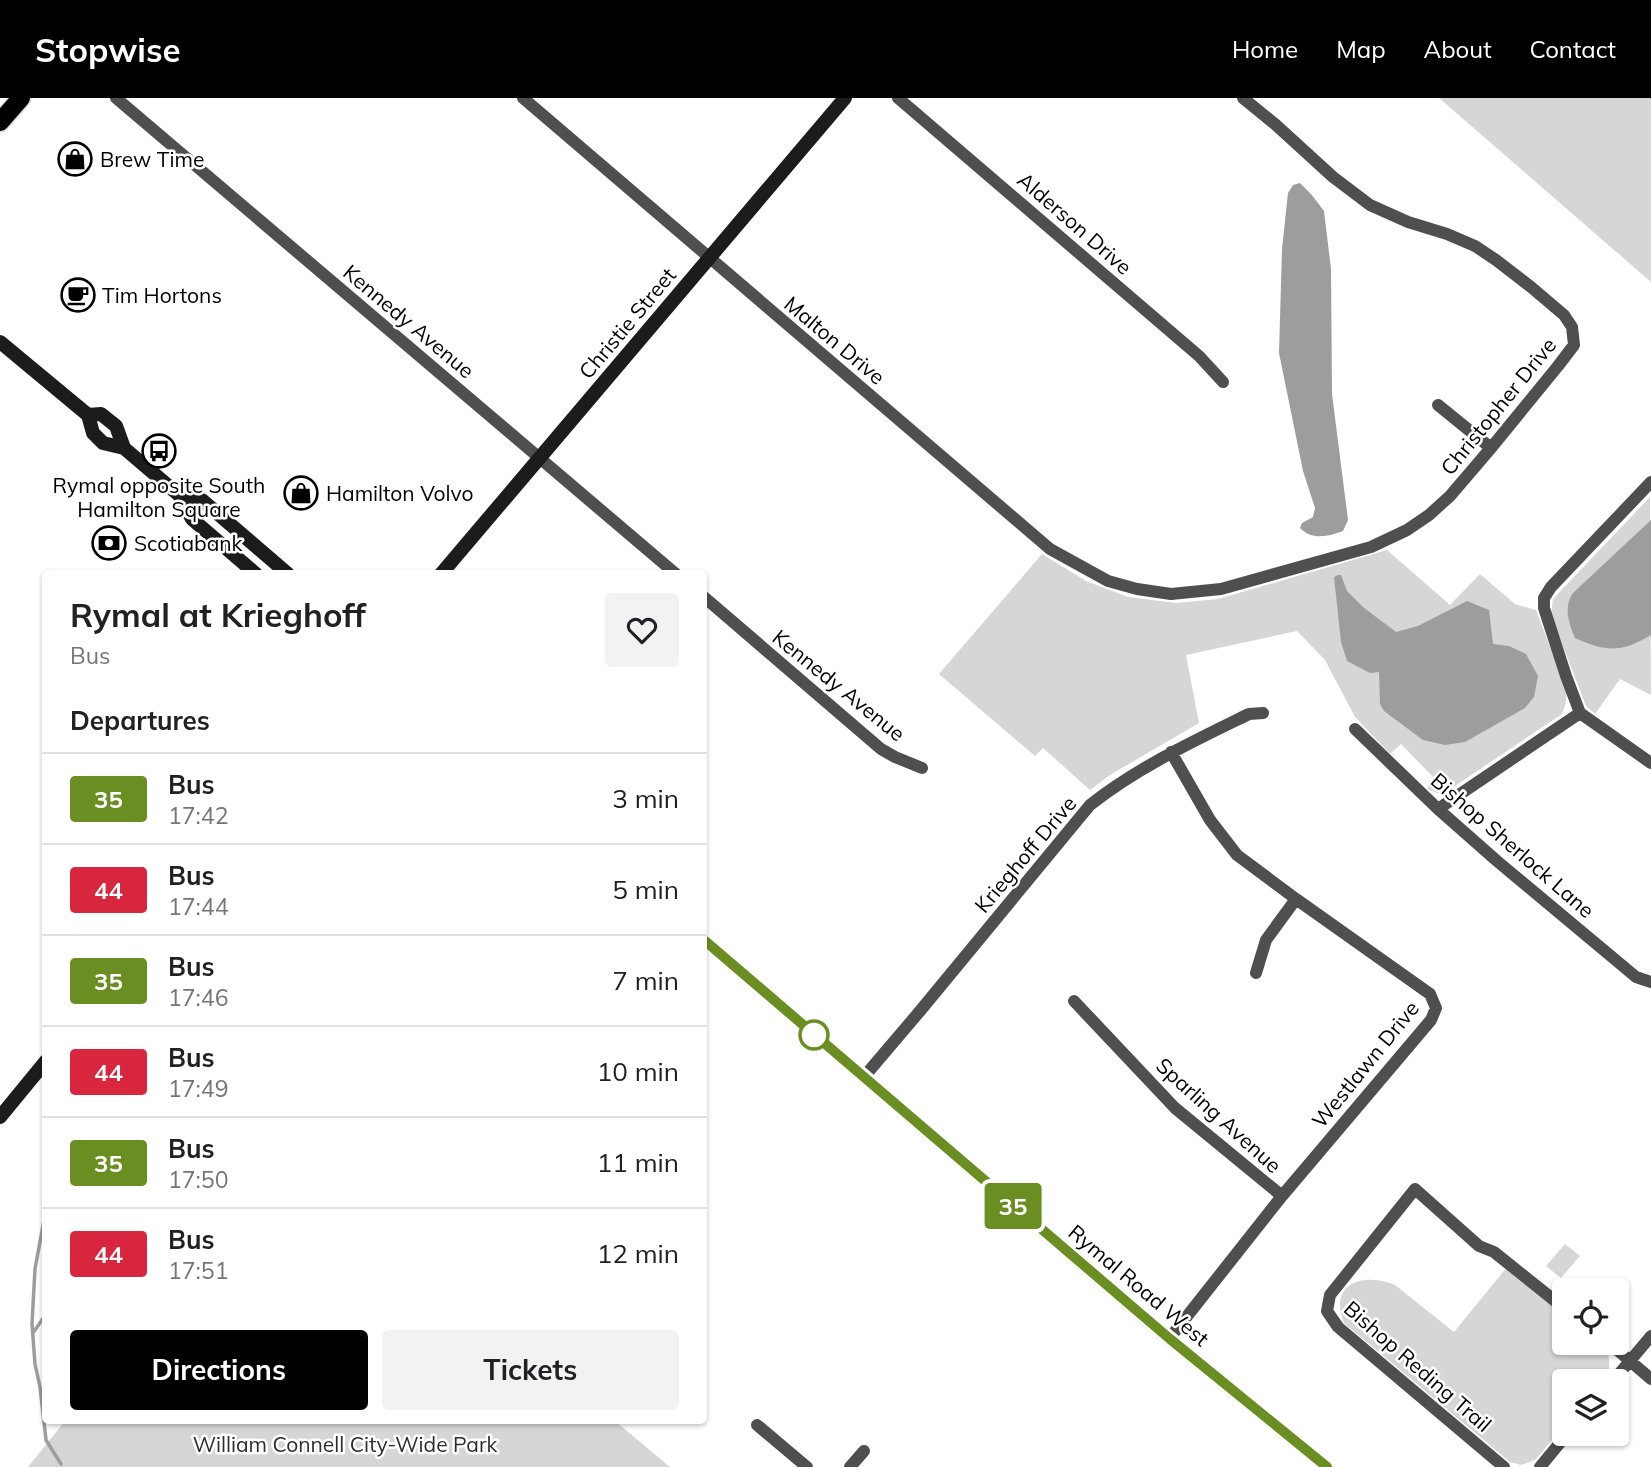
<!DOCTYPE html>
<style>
:root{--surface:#fff;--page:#f2f2f2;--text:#202124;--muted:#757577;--line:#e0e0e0;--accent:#000}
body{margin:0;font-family:Mulish,sans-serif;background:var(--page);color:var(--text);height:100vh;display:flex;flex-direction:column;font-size:26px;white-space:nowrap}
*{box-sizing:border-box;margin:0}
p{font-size:23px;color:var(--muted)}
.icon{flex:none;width:38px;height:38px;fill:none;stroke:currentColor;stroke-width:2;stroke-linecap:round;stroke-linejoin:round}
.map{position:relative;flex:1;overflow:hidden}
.sheet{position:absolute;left:42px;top:472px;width:665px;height:854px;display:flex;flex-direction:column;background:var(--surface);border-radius:7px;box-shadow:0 2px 5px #0004}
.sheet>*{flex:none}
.badge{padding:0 14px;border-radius:5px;font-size:24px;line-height:46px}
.controls{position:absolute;left:1552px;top:1180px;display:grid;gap:14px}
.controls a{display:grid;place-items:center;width:77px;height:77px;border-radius:7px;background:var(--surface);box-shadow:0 2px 5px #0004;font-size:35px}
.map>.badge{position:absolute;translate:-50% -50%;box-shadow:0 0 0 4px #fff}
h2{padding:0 28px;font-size:26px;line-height:63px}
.round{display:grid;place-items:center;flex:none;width:74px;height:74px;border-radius:7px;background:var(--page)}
.summary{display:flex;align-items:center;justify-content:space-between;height:119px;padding:0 28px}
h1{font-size:33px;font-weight:700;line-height:52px}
.action{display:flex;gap:14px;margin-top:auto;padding:14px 28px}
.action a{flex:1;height:80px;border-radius:7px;background:var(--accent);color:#fff;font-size:28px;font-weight:700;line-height:80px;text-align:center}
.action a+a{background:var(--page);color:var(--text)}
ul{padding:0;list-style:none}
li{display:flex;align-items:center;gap:21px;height:91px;padding:0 28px;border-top:2px solid var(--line)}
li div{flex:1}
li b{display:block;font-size:26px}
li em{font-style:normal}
li .badge{min-width:77px;font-weight:700;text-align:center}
header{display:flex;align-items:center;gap:42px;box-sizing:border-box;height:98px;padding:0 35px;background:var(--accent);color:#fff}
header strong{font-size:33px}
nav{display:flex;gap:38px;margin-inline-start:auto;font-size:24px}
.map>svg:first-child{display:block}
</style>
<header>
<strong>Stopwise</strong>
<nav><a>Home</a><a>Map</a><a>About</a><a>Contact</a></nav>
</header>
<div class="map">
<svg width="1651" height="1369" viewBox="0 0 1651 1369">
<rect width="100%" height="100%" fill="#fff"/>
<path fill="#d6d6d6" d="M1439 0H1651V184Z
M1650 399 1651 597 1620 581 1595 616 1586 608 1551 517 1553 501Z
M1387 452 1450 507 1480 476 1515 506 1536 512 1567 594 1565 608 1562 616 1446 694 1440 696 1427 691 1435 681 1401 646 1390 656 1355 619 1325 562 1297 533 1186 557 1199 625 1110 677 1090 692 1043 650 1035 658 939 576 1042 456 1086 483 1128 499 1176 505 1218 501Z
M1565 1146 1580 1158 1561 1180 1546 1168Z
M1507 1169 1564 1217V1244C1574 1244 1585 1242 1594 1244 1612 1248 1613 1271 1603 1283H1564V1310L1558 1318 1564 1323V1328L1535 1362 1521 1367 1510 1364 1344 1225C1328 1185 1363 1174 1395 1187L1454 1234Z
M65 1323H615L670 1369H28Z"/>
<path fill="#9d9d9d" d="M1300 85 1311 96 1324 113 1331 171 1332 296 1348 422 1343 433C1328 439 1311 442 1300 430L1302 425 1313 419 1315 410 1303 373 1279 255 1282 151 1288 95 1293 87Z
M1651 422V537C1621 555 1606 554 1575 540 1569 525 1563 510 1573 495Z
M1338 477H1341L1347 493 1363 509 1396 534 1418 528 1467 503 1489 512 1493 546 1509 548 1526 556 1538 578 1534 599 1525 610 1465 644 1445 647 1423 642 1384 613 1380 606 1379 574 1370 575 1347 563 1341 544 1334 479Z"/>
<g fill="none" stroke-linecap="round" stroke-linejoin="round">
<path stroke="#9d9d9d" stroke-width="3.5" d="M46 1111 35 1171 32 1226 35 1266 40 1289 46 1342 61 1366
M33 1235 46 1216"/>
<defs>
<path id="primary" d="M0 24 21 0"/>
</defs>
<use href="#primary" stroke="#dbdbdb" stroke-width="21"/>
<path stroke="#4f4f4f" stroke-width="12" d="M116 0 676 476
M523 0 1050 451 1108 483 1137 491 1171 496 1221 491 1371 449 1407 432 1429 417 1450 398 1491 350 1558 268 1574 247 1572 229 1564 217 1531 189 1496 162 1475 148 1447 136 1408 124 1370 107 1333 79 1276 27 1243 0
M898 0 1199 258 1223 284
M1438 307 1491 350
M704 499 881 651 895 659 922 670
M1580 615 1566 578 1544 510V500L1551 489 1651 384
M1580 615 1651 665
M1355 631 1438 711 1497 763 1636 879 1651 884
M1438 711 1580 615
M1256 875 1266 842 1296 801
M1074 903 1175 1010 1282 1098
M863 980 920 913 1090 707C1138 669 1194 643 1249 616L1263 615
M1169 1241 1282 1098 1431 922 1436 910 1430 896 1296 801 1237 757 1210 722 1171 654
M1608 1244 1651 1281
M1613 1283 1651 1238
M757 1327 807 1369
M850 1369 864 1353
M1504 1369 1338 1229 1327 1213 1330 1197 1415 1091 1479 1148 1494 1154 1564 1210
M1540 1369 1568 1335"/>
<path stroke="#1c1c1c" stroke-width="14" d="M0 244 88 317 93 335 103 345 124 350 179 397 192 421 256 476
M88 317 101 316 116 328 124 350
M179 397 202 402 288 476
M441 476 845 0
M704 842 1169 1241 1327 1369
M0 1019 46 963"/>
<use href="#primary" stroke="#000" stroke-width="18"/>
</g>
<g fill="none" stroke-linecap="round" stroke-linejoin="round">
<defs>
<path id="line" d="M704 842 1170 1241 1327 1369"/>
</defs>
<use href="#line" stroke="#fff" stroke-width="16"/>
<use href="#line" stroke="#6b8e23" stroke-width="10"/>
</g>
<defs>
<symbol id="shop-ring" viewBox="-11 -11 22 22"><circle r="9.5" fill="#fff" stroke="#000" stroke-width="1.5"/><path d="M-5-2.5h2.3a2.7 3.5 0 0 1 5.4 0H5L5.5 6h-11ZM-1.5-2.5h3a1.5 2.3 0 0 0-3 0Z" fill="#000"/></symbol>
<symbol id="cafe-ring" viewBox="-11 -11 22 22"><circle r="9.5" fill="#fff" stroke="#000" stroke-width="1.5"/><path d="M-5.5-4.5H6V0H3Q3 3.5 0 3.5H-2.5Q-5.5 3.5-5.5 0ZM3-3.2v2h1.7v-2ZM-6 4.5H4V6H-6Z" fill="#000"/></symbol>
<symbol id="bus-ring" viewBox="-11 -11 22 22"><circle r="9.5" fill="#fff" stroke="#000" stroke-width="1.5"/><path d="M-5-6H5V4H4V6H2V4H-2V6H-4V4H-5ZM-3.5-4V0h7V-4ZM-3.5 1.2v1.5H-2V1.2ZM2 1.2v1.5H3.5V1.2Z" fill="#000"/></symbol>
<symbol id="bank-ring" viewBox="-11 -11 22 22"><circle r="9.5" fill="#fff" stroke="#000" stroke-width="1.5"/><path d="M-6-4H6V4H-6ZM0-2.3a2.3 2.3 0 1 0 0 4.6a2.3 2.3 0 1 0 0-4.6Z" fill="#000"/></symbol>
</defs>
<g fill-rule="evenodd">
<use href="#shop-ring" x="56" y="42" width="38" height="38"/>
<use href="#cafe-ring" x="59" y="178" width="38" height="38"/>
<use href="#bus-ring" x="140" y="334" width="38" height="38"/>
<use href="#shop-ring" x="282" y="376" width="38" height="38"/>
<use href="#bank-ring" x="90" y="426" width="38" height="38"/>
</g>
<circle fill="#fff" stroke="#6b8e23" stroke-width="3.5" cx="814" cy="937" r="14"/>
<g text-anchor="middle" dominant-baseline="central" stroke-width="5" stroke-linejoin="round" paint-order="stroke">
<g font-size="21" fill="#000" stroke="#fff" text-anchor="start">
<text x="100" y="61">Brew Time</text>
<text x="102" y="197">Tim Hortons</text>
<text x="159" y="387" text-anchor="middle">Rymal opposite South<tspan x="159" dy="24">Hamilton Square</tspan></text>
<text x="326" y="395">Hamilton Volvo</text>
<text x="134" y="445">Scotiabank</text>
</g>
<g font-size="21" fill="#000" stroke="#fff">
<text transform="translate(1075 125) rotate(41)">Alderson Drive</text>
<text transform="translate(409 223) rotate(40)">Kennedy Avenue</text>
<text transform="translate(627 225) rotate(-50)">Christie Street</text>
<text transform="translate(835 242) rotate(40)">Malton Drive</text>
<text transform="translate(1498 308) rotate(-51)">Christopher Drive</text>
<text transform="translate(839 587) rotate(39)">Kennedy Avenue</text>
<text transform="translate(1513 747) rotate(41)">Bishop Sherlock Lane</text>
<text transform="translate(1025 756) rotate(-50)">Krieghoff Drive</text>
<text transform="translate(1365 966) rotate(-51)">Westlawn Drive</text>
<text transform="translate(1219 1017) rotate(42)">Sparling Avenue</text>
<text transform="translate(1139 1187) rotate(40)">Rymal Road West</text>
<text transform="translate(1418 1268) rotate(41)">Bishop Reding Trail</text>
</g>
<g font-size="21" fill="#2d2d2d" stroke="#fff">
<text x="345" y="1346">William Connell City-Wide Park</text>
</g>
</g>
</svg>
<div class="controls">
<a><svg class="icon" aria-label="locate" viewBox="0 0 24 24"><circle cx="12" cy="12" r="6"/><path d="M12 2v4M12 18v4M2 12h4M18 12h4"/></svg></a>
<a><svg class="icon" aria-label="layers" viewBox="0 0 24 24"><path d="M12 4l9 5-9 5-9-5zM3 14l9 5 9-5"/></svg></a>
</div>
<b class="badge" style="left:1013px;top:1108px;background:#6b8e23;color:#fff">35</b>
<section class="sheet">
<div class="summary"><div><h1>Rymal at Krieghoff</h1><p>Bus</p></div><a class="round"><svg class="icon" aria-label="heart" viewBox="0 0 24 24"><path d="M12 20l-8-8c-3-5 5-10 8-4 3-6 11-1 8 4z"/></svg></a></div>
<h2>Departures</h2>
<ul>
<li><span class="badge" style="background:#6b8e23;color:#fff">35</span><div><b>Bus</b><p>17:42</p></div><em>3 min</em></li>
<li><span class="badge" style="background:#d7263d;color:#fff">44</span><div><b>Bus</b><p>17:44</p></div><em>5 min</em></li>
<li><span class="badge" style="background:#6b8e23;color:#fff">35</span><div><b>Bus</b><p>17:46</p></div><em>7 min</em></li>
<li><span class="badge" style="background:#d7263d;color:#fff">44</span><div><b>Bus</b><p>17:49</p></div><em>10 min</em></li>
<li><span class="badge" style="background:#6b8e23;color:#fff">35</span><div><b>Bus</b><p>17:50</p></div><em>11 min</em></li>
<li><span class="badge" style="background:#d7263d;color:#fff">44</span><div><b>Bus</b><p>17:51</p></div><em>12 min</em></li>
</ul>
<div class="action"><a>Directions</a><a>Tickets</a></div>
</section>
</div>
